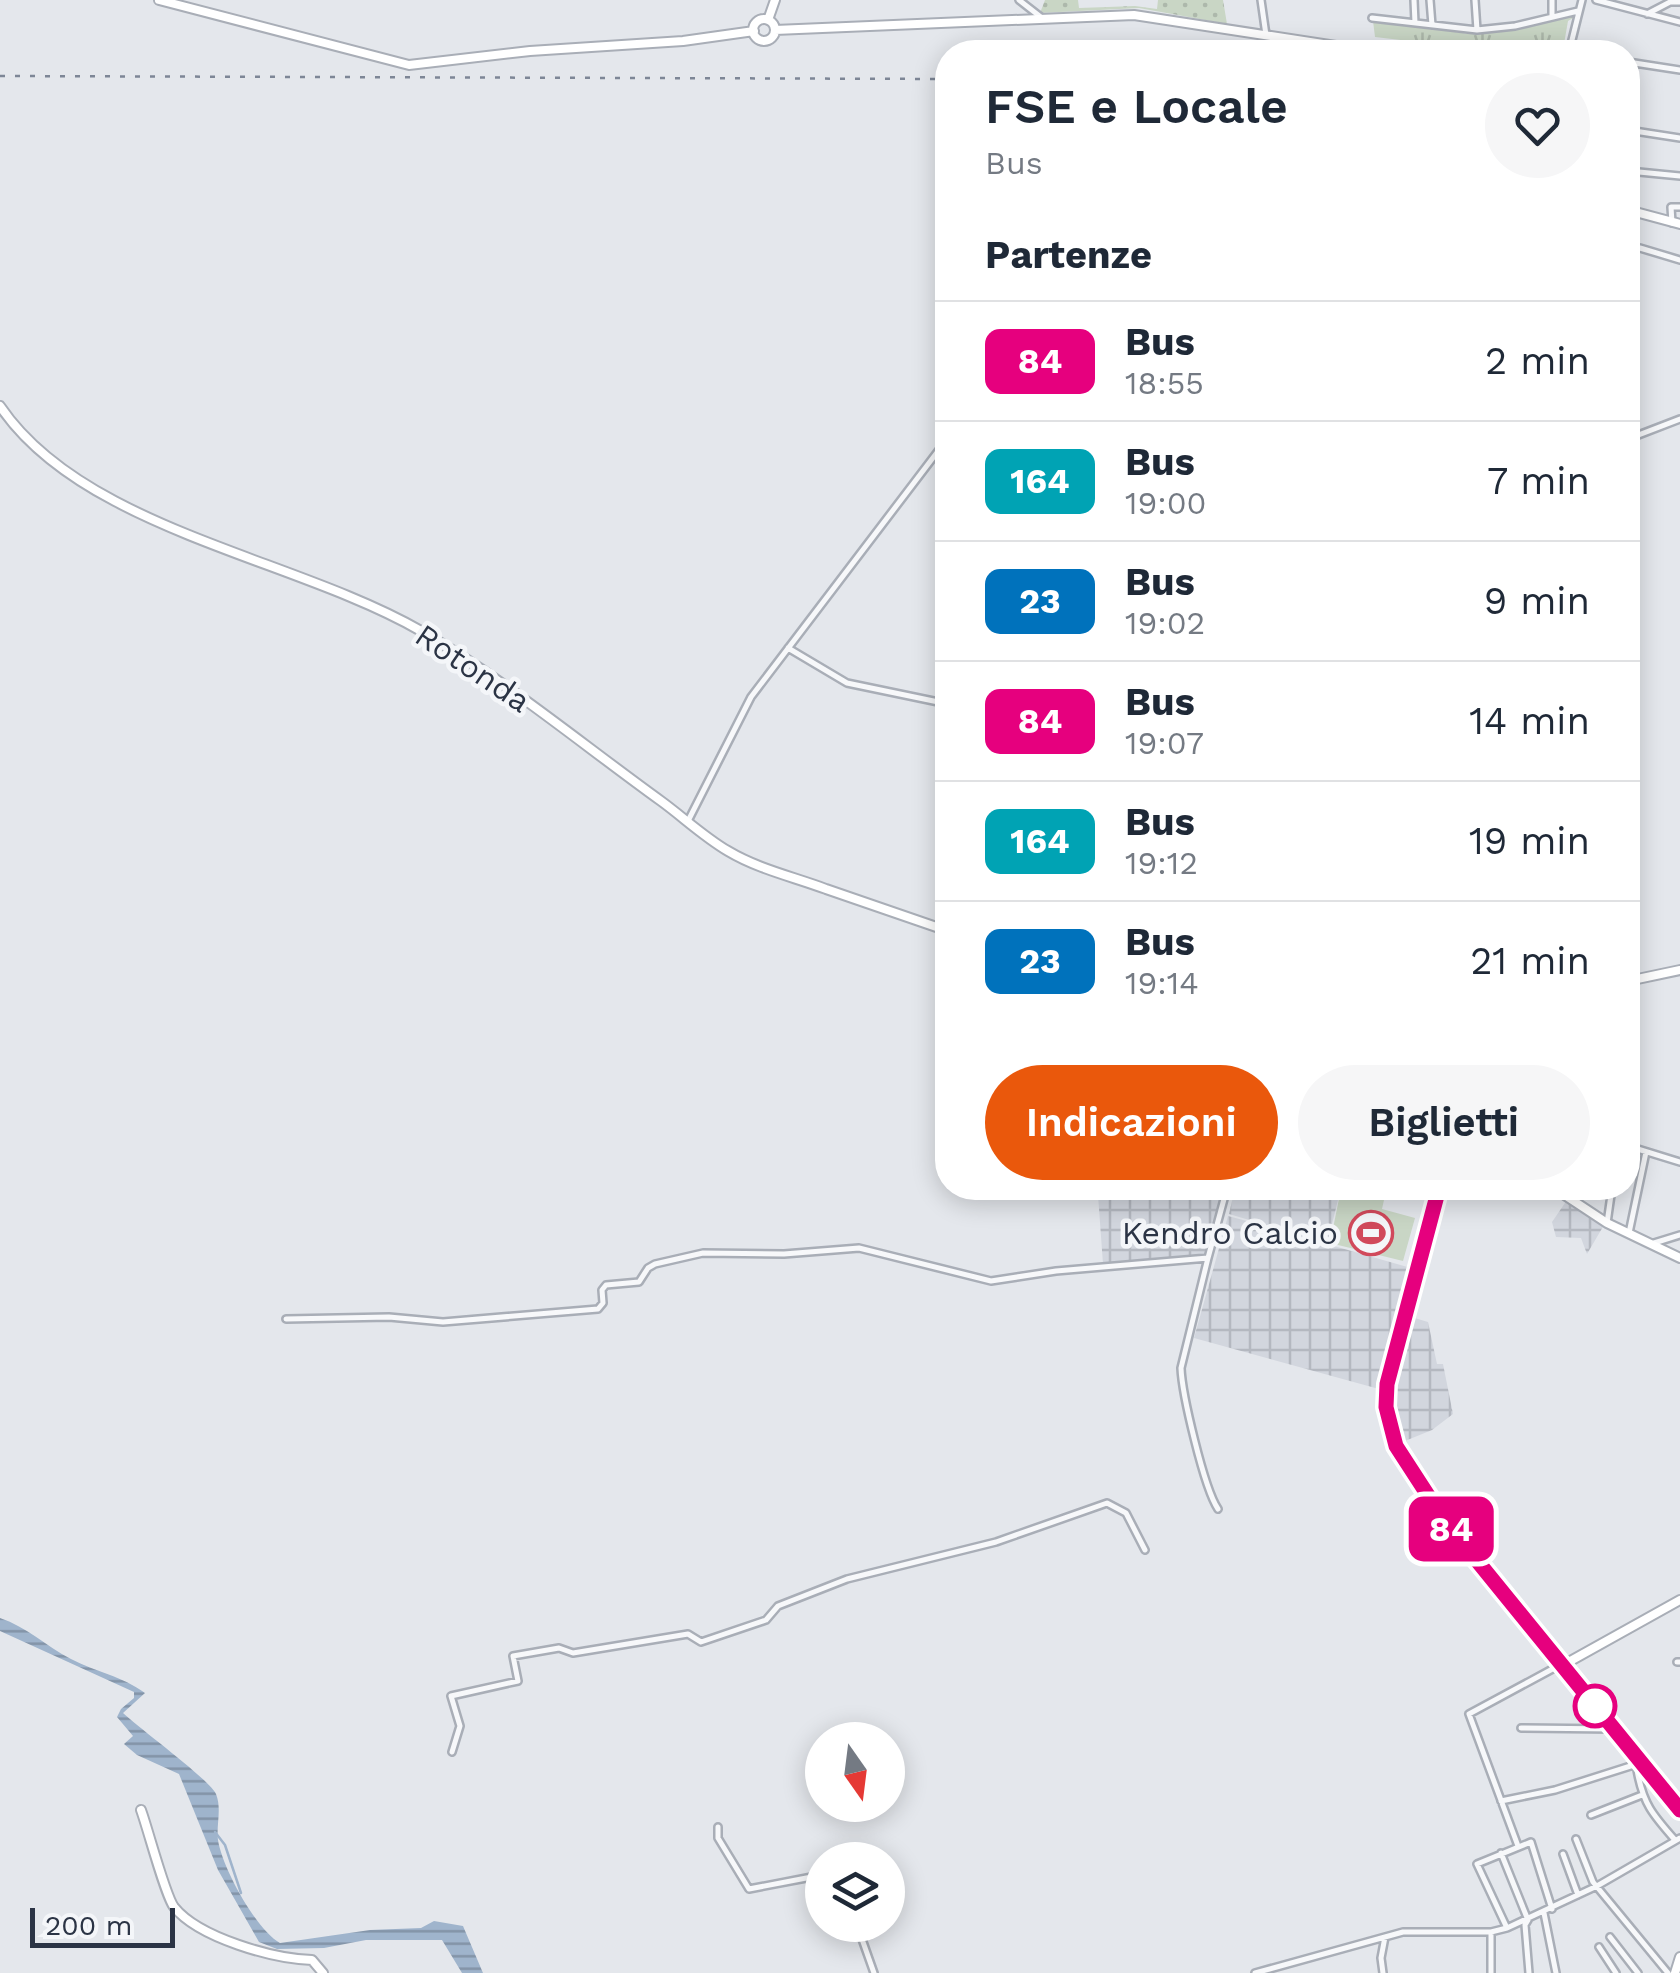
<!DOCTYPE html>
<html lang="it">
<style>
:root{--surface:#fff;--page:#f6f6f7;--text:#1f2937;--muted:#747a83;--line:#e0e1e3;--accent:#ea580c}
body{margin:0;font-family:"Work Sans",sans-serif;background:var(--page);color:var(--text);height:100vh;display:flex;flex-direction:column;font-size:38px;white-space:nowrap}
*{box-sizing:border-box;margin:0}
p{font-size:32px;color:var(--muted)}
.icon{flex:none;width:55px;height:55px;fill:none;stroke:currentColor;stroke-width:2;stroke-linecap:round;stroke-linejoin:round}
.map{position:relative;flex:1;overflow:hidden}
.sheet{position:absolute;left:935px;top:40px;width:705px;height:1160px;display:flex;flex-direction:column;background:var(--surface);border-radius:40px;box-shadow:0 5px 25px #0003}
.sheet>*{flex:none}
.badge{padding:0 20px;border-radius:15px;font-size:35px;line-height:65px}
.needle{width:65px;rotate:166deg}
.fabs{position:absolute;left:805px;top:1722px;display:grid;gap:20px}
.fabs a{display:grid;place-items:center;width:100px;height:100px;border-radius:50%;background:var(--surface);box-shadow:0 5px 25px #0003;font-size:50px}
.scale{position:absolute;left:30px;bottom:25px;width:145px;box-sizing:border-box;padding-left:10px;border:5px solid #2b3445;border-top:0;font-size:28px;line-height:35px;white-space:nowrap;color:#2b3445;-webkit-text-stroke:8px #f4f6f9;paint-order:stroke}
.map>.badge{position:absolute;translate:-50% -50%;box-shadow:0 0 0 5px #fff}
h2{padding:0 50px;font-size:38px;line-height:90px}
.round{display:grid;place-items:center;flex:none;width:105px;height:105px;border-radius:52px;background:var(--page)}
.summary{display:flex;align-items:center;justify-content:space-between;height:170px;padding:0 50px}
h1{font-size:48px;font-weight:600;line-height:75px}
.primary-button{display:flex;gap:20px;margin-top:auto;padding:20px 50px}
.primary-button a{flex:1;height:115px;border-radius:60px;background:var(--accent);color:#fff;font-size:40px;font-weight:600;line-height:115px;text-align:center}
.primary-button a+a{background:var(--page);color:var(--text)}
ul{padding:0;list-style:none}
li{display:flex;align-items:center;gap:30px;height:120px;padding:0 50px;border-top:2px solid var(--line)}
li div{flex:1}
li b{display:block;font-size:38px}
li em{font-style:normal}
li .badge{min-width:110px;font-weight:700;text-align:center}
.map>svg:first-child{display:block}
</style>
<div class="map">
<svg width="1680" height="1973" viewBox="0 0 1680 1973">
<defs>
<pattern id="industrial-grid" width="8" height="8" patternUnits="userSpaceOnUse" patternTransform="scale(2.5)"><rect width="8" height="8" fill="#d2d6de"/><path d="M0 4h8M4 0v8" fill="none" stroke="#b4b8c0"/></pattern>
<pattern id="grass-dots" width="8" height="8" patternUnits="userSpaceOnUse" patternTransform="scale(2.5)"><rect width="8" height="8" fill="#c9d6c5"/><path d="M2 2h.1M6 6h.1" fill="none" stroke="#adb8ab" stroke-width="1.8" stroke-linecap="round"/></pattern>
<pattern id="park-tufts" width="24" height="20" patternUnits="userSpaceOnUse" patternTransform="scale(2.5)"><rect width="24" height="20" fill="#c9d6c5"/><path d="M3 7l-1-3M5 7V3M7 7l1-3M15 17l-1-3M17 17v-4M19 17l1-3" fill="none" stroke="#adb8ab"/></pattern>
<pattern id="water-rules" width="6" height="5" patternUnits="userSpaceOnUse" patternTransform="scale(2.5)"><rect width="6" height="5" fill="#9fb4cc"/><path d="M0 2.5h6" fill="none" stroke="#8293a7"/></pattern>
</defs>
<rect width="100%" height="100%" fill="#e4e7ec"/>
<path fill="url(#industrial-grid)" d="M1062 1188H1224L1204 1256 1103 1264 1098 1195Z
M1235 1188H1341L1327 1244 1411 1268 1379 1389 1194 1338 1228 1216 1303 1236 1229 1214Z
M1567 1200 1604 1225 1587 1254 1581 1238 1556 1237 1552 1222Z
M1408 1316 1428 1322 1437 1364H1443L1453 1414 1432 1430 1400 1443 1392 1415 1390 1386Z"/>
<path fill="url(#grass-dots)" d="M1045 0H1078L1079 8 1135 6 1157 9 1158 0H1223L1227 24 1139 8 1040 13Z"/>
<path fill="url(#park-tufts)" d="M1570 15 1573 18 1568 21 1564 44 1568 45 1566 52H1463L1459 47 1438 46 1434 52 1417 47 1408 49 1409 41 1375 37 1373 21 1470 34 1520 28Z"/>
<path fill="#c9d6c5" d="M1341 1189 1384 1200 1382 1209 1415 1218 1403 1261 1330 1243Z"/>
<path fill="url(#water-rules)" d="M0 1618C27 1627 46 1646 71 1659 96 1672 122 1676 145 1693L123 1713C140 1729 210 1780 216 1794 222 1809 216 1825 218 1840 222 1867 256 1930 280 1943L370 1930 421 1928 434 1921 463 1926 483 1973H462L442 1940H366L324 1948 277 1949 259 1942 218 1870 179 1774 137 1755 124 1744 133 1736 117 1717 121 1709 134 1698V1692L0 1631Z"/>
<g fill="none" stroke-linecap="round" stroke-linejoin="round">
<path stroke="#9fb4cc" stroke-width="2.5" d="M215 1832 225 1845 241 1893"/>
<defs>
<path id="street" d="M1019 0 1042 18
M1261 0 1266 35
M1414 0 1415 23
M1430 0 1432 25
M1475 0 1477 30
M1596 0 1680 22
M1647 14 1670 2H1680
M1552 17V0
M1372 18 1477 30 1515 26 1578 11
M1569 52 1582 0
M1628 62 1680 70
M1628 87 1629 62
M1628 130 1680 138
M1639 172 1680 176
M1672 223 1671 207H1680
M1628 248H1640L1680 260
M1628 439 1680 419
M788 648 847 683 948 704
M688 821 751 697 948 438
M1628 1146 1680 1162
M1607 1223 1612 1188
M1629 1233 1646 1152
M1654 1243 1680 1235
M1208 1258 1181 1368C1182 1394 1204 1488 1218 1509
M286 1319 389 1317 443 1322 598 1309 603 1303 602 1290 606 1285 639 1282 648 1268 655 1264 703 1253 784 1254 859 1248 991 1281 1056 1271 1208 1258 1227 1188
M1677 1662H1680
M1521 1728 1613 1729
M452 1752 460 1726 451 1696 518 1681 513 1656 559 1648 573 1653 688 1634 701 1642 766 1620 778 1606 847 1579 996 1542 1107 1503 1126 1513 1145 1550
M1641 1764 1637 1770C1643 1804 1653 1815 1675 1840
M1501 1801 1555 1790 1640 1763
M1591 1815 1642 1795
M718 1827V1838L749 1889 822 1875
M1576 1839 1593 1882 1668 1973
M1518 1846 1469 1714 1558 1666
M1501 1853 1528 1920 1525 1925 1529 1973
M1563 1854 1578 1895
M1544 1913 1556 1973
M857 1925 874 1973
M1507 1928 1477 1864 1531 1842 1552 1909
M1491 1932V1973
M1610 1937 1638 1973
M1599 1947 1616 1973
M1255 1973 1403 1932H1491L1507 1928 1597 1886 1680 1838
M1383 1973 1381 1958 1385 1937"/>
<path id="secondary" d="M159 0 409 65 530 51 683 41 754 31
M753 30a11 11 0 1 1 22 0a11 11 0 1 1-22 0Z
M768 20 775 0
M775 30 1134 15 1375 52
M1371 51 1409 52
M1408 52H1424
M1628 210 1680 224
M0 406C83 529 295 558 421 631 505 680 582 744 661 801 683 817 704 837 728 851 758 869 794 877 826 889 867 903 907 917 948 931
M1628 981 1680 970
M1439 1188C1425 1234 1413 1281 1401 1328 1396 1350 1386 1374 1386 1396 1385 1472 1511 1602 1560 1661
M1554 1188 1607 1223 1680 1258
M1565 1664 1680 1600
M1563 1666 1559 1665 1560 1661 1565 1662 1563 1666 1680 1810
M141 1810C148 1829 165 1895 174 1907 199 1938 274 1959 312 1960L323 1973
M1675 1973 1680 1957"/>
</defs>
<use href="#street" stroke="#a9aeb7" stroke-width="10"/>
<use href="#secondary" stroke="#a9aeb7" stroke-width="12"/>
<use href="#street" stroke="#f7f8fa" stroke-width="5"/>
<use href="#secondary" stroke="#fff" stroke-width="8"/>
<path stroke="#7d8696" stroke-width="2.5" stroke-dasharray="5 10" stroke-linecap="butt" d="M0 76 948 79"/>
</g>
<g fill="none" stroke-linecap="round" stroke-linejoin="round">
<defs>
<path id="line" d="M1439 1188 1387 1384 1386 1407 1396 1446 1444 1520 1680 1810"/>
</defs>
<use href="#line" stroke="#fff" stroke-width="22"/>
<use href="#line" stroke="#e6007e" stroke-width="15"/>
</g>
<defs>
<symbol id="stadium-ring" viewBox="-11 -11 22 22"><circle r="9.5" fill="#f4f6f9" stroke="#d1495b" stroke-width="1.5"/><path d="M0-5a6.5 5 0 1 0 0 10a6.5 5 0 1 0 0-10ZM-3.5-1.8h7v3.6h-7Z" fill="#d1495b"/></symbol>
</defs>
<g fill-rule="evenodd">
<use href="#stadium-ring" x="1346" y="1208" width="50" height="50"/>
</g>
<circle fill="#fff" stroke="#e6007e" stroke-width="5" cx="1595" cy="1706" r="20"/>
<g text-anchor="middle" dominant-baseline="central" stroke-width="9" stroke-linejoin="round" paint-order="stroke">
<g font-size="32" fill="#2b3445" stroke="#f4f6f9">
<text transform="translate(473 668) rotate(34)">Rotonda</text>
</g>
<g font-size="32" fill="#2b3445" stroke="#f4f6f9" text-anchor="end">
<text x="1338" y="1233">Kendro Calcio</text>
</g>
</g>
</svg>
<div class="fabs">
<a><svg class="needle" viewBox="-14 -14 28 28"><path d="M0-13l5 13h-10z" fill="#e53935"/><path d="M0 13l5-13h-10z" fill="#747a83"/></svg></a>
<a><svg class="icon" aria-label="layers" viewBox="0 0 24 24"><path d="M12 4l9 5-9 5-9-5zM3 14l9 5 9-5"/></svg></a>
</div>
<div class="scale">200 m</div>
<b class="badge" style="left:1451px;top:1529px;background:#e6007e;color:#fff">84</b>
<section class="sheet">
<div class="summary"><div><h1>FSE e Locale</h1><p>Bus</p></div><a class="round"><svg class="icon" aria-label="heart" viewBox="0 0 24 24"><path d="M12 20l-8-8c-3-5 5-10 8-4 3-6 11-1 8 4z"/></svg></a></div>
<h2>Partenze</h2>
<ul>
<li><span class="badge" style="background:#e6007e;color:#fff">84</span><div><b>Bus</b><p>18:55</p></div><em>2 min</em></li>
<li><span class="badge" style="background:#00a3b4;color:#fff">164</span><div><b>Bus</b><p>19:00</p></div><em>7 min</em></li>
<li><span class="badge" style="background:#0072bc;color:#fff">23</span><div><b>Bus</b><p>19:02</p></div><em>9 min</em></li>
<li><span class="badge" style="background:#e6007e;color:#fff">84</span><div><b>Bus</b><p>19:07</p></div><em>14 min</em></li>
<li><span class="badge" style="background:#00a3b4;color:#fff">164</span><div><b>Bus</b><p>19:12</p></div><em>19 min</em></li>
<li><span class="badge" style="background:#0072bc;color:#fff">23</span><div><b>Bus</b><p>19:14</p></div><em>21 min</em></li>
</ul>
<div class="primary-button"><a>Indicazioni</a><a>Biglietti</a></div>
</section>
</div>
